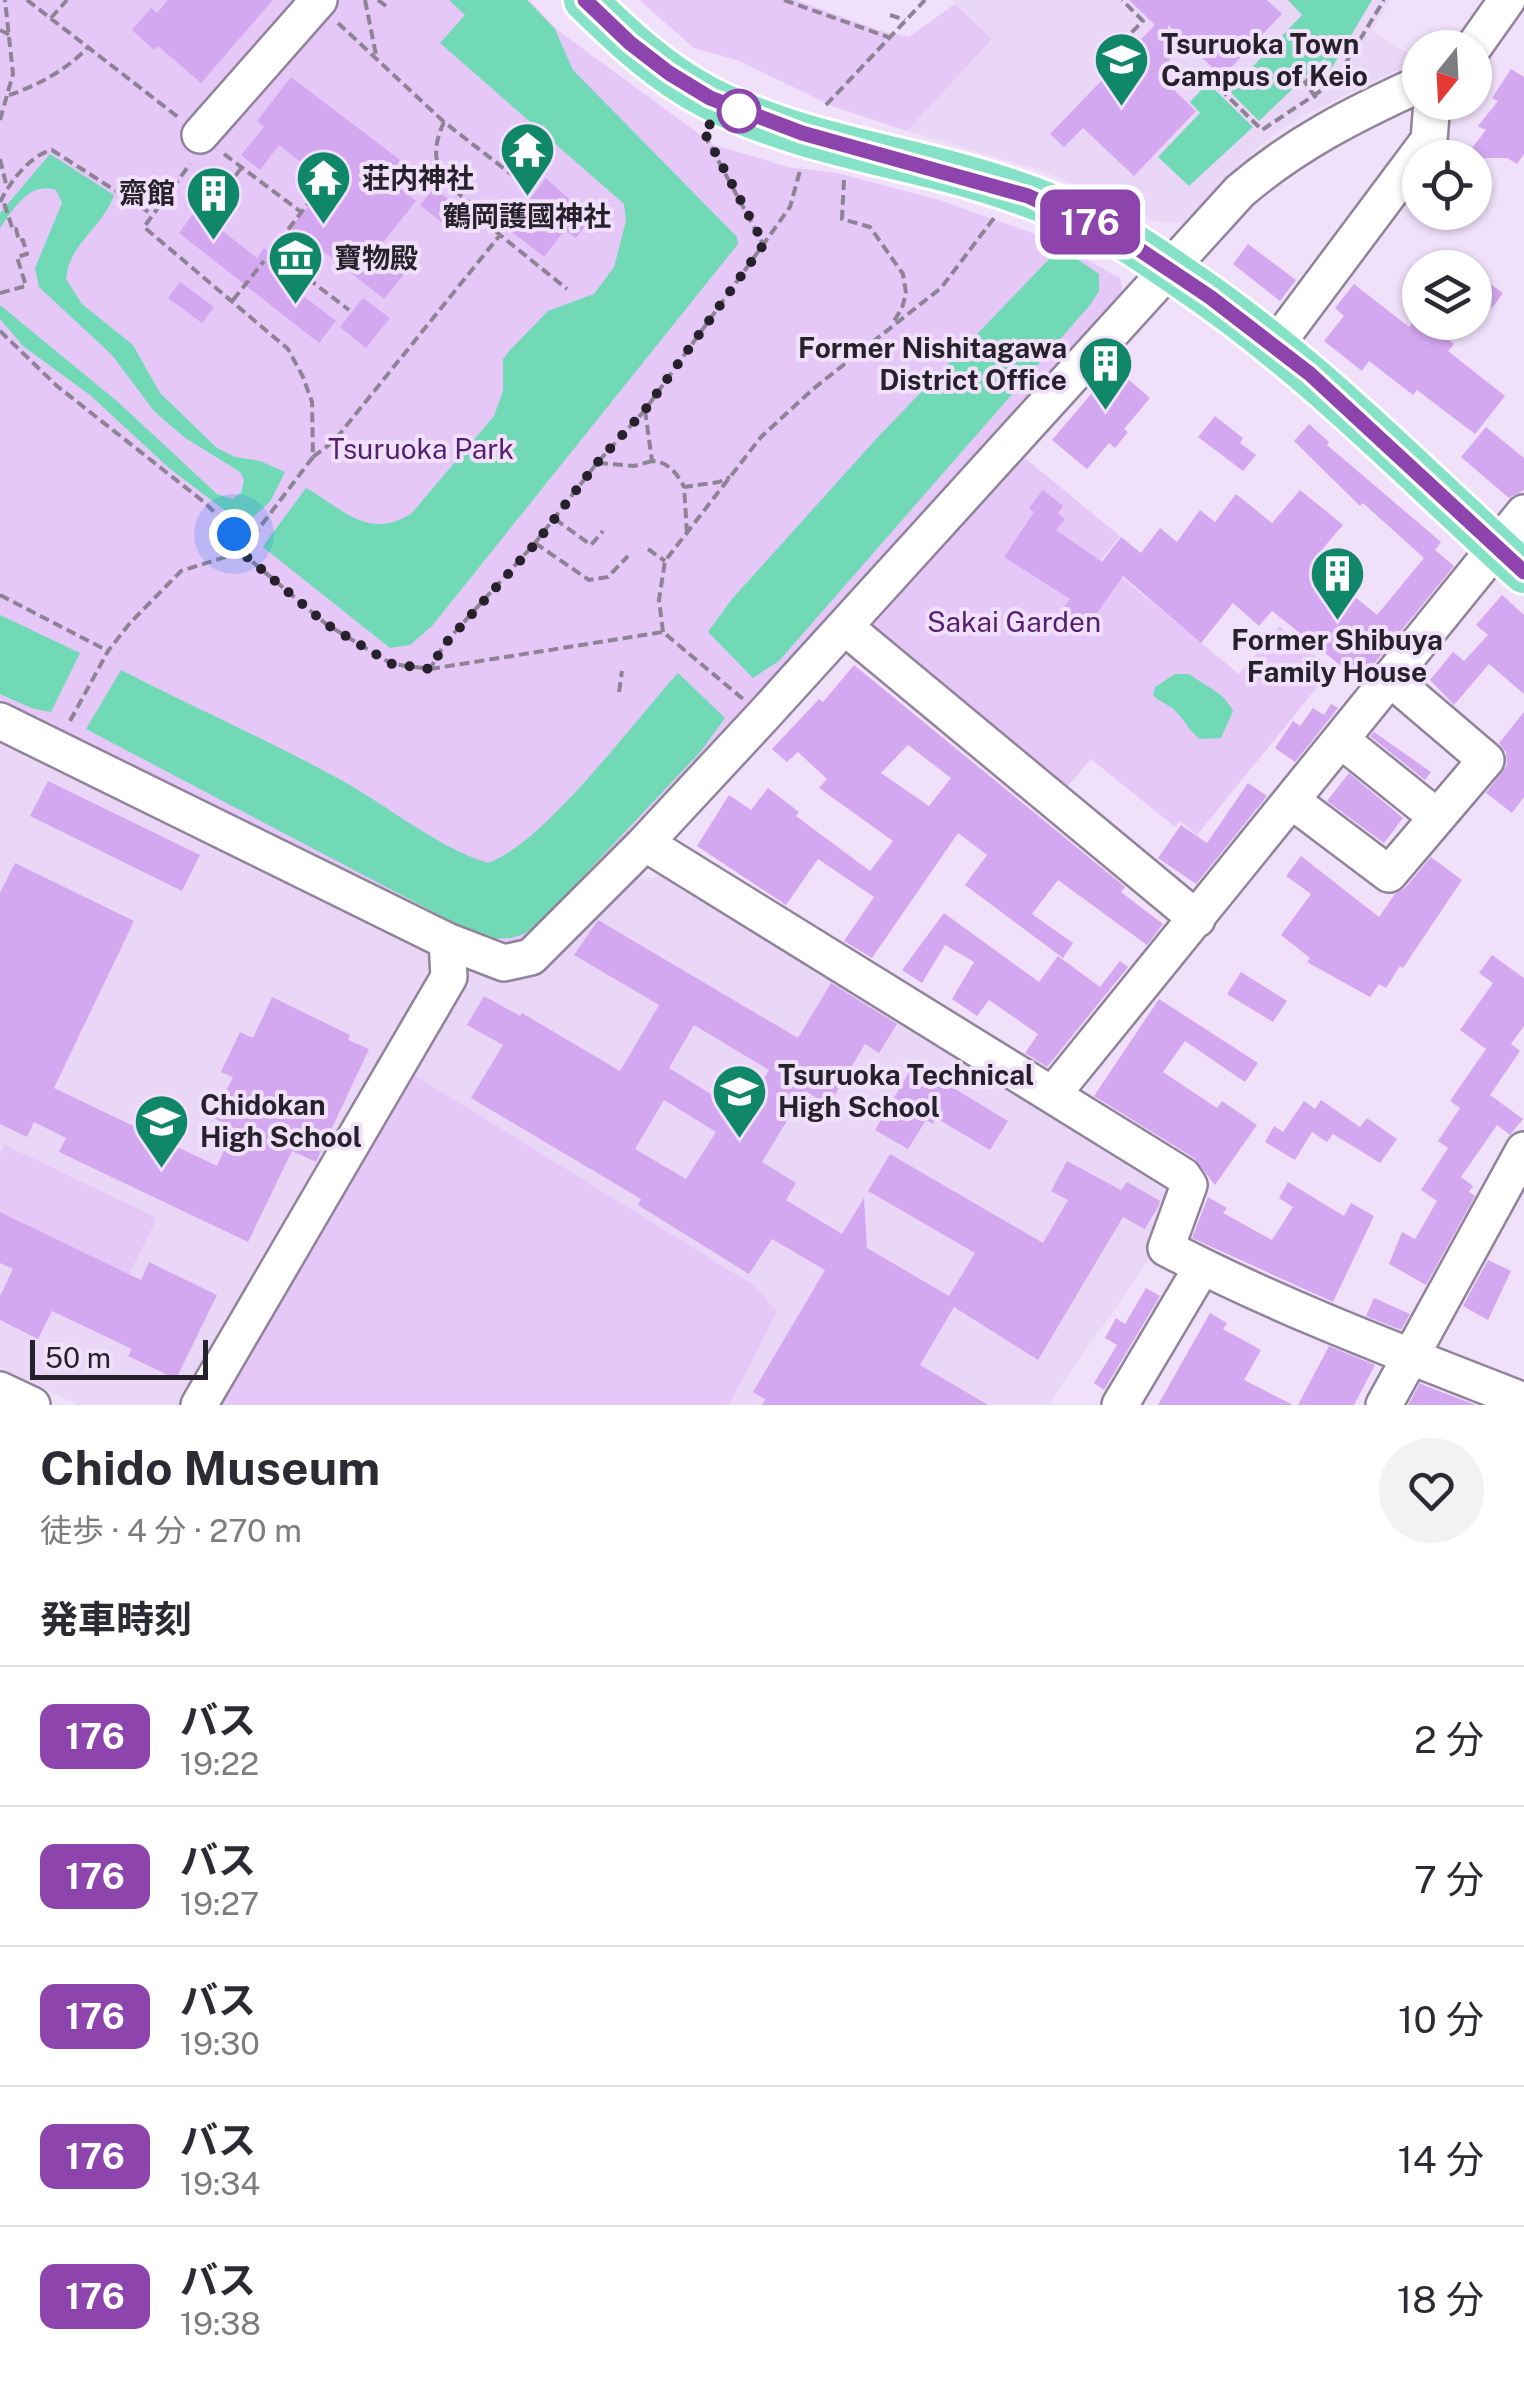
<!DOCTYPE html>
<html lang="ja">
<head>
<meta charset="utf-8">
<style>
	:root { --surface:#fff; --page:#f2f2f3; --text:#2b2b33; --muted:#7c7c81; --line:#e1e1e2 }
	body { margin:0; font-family:"Public Sans","Noto Sans JP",sans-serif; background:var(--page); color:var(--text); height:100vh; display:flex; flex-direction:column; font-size:38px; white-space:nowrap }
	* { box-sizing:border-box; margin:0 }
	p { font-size:32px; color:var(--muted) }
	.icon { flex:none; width:55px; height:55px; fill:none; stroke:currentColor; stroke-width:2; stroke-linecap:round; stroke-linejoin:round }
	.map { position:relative; height:1405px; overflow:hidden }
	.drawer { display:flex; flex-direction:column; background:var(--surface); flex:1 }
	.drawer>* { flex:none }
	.badge { padding:0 20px; border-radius:15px; font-size:35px; line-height:65px }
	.needle { width:65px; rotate:198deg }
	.tools { position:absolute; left:1402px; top:30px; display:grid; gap:20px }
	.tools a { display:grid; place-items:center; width:90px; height:90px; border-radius:50%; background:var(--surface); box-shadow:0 2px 8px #0004; font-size:50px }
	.scale { position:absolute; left:30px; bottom:25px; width:178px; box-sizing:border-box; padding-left:10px; border:5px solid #26212a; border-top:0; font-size:28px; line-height:35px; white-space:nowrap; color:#26212a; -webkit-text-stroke:8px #f0e0fa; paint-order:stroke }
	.you { position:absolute; width:50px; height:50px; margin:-25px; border:8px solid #fff; border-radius:50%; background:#1a73e8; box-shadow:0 0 0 15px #1a73e833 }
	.map>.badge { position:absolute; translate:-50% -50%; box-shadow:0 0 0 5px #fff }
	h2 { padding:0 40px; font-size:38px; line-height:90px }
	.round { display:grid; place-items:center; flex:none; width:105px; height:105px; border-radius:52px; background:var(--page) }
	.headline { display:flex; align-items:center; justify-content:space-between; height:170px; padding:0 40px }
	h1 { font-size:48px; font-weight:700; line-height:75px }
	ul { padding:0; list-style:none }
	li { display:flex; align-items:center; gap:30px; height:140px; padding:0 40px; border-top:2px solid var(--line) }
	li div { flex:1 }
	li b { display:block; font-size:38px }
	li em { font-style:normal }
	li .badge { min-width:110px; font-weight:700; text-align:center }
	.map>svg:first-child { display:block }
</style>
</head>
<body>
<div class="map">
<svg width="1524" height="1405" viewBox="0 0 1524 1405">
	<rect width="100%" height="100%" fill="#f0e0fa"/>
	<!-- built -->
	<path fill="#ead6f7" d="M952,0H1391L1372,31L1419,60L1300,117L1263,142L1183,223L1154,221L1082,187L1036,169L907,131L992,39Z
		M0,736L432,948L436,972L186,1405H78L0,1367Z
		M669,875L1175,1178L1154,1252L1048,1405H210L463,977L476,963L512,979L537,974L614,882Z"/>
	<!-- green -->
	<path fill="#e5c8f8" d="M0,0H529L556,29L714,145L788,167L837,173L939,200L1049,239L1120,278L1125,301L1106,327L535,935L518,943L485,942L0,711Z
		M639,0H796L881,31L909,37L955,4L992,39L907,131L832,106L737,60L694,48Z
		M1016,451L1120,536L1101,560L1239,674L1279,626L1332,669L1197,835L1180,821L1175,827L1091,759L1058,797L858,631Z
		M411,1073L755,1286L777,1312L729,1405H215Z
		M5,1145L157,1218L129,1274L0,1212V1155Z"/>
	<!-- water -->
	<path fill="#72d9b6" d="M449,0H527L555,29L573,70L737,237L738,244L432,626L410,645L390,648L263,547L266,542L306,488C345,510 367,540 411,514L494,416L503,391V359L510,350L548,311L594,294L614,267L626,221L624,204L440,43L465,15Z
		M1288,0H1372L1330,71L1324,65L1327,61L1324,59L1259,121L1226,88L1236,78L1239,81L1302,15Z
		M1208,83L1253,127L1189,186L1158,157L1200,113L1190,102Z
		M50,154L114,195C102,229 69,243 66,279L82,304L133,345L160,393L217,448L235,457L260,461L285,472L270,502L244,525L169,468L90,395L23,346L0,319V305L118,402L217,494L232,499L241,493L244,480L240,472L184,437L154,411L112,355L39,287L35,268L62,203L56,190C30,181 14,208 0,228V213Z
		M1056,252L1074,257L1099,274V291L1090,305L779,661L753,678L708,632L732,599L877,438Z
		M0,615L80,653L51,712L34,709L0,694Z
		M121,670C194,708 269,740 341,780C388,806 437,847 488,863C545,843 634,721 678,673L725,718L701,751L544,918L524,934L511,938L490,939L468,930L86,729Z
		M1175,674H1189C1206,687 1224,692 1233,711L1221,738L1200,739C1189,731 1185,720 1175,711C1169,704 1159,702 1153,695L1155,687Z"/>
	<!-- building -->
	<path fill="#d4a8f0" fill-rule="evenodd" d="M168,0H273L201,83L158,46L154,50L132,30L151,8L157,13Z
		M1129,0H1267L1282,14L1222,77L1168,25L1171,87L1196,111L1134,176L1083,128L1064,147L1050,134L1155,25Z
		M1511,69L1524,77V154L1517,164L1507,158H1464L1486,130L1478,126L1498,101L1492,98Z
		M291,77L404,163L390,180L416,201L381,245L410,267L384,299L318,247L288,284L336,321L319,343L179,233L196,210L257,258L264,248L270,253L327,183L279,145L260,170L241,155L264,127L257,121Z
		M546,178L591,219L576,238L565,230L544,257L507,228Z
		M434,188L459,207L445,225L420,205Z
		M1248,244L1296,280L1280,301L1233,264Z
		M1475,273L1503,293L1492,308L1475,296Z
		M180,282L214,307L202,323L168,298Z
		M1354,284L1409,327L1418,316L1420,322H1427L1454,344L1448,351L1505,396L1475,434L1417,390L1413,395L1369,361L1362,371L1324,341L1344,316L1335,308Z
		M363,298L390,318L366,348L340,327Z
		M1114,367L1150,398L1124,429L1128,432L1115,448L1109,443L1087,469L1052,440Z
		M1215,416L1243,438L1240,443L1256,455L1243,471L1198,437Z
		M1309,424L1329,442L1327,445L1441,542L1435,550L1454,566L1360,681L1272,611L1259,626L1233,603L1201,643L1123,576L1085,630L1060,613L1070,599L1004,557L1034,512L1029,508L1043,490L1063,506L1058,513L1065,519L1056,530L1102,562L1121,537L1141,553L1160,528L1177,542L1200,510L1215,522L1236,494L1272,523L1300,490L1343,525L1319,553L1322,555L1315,564L1377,615L1424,558L1363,503L1360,506L1294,441Z
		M1486,427L1524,458V490L1509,498L1461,457Z
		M1502,595L1524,615V694L1489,664L1454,705L1430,680L1453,652L1464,661L1488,635L1476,625Z
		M854,665L1125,887L1121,892L1163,924L1147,945L1058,880L1032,914L1073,943L1063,958L965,885L987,855L958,833L872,958L844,941L874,897L818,859L786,905L697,846L729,795L751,810L768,788L799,812L796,816L870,871L893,841L819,788L827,779L798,752L787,762L772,749L819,699L823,702ZM908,745L951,778L929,806L881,773Z
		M1331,704L1338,708L1295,762L1275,748L1293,721L1300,726L1313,708L1324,715Z
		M1524,712V797L1512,813L1486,793L1507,765L1506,752L1499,743Z
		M1374,732L1431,772L1425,780L1370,736Z
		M1349,773L1403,818L1384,843L1327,801Z
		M48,781L200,855L182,891L30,816Z
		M1248,783L1267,796L1196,884L1158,858L1181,825L1207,843Z
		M1301,856L1379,917L1395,894L1405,888L1431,857L1462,880L1403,968L1400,966L1386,988L1379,984L1370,997L1307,962L1310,958L1281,935L1311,894L1286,876Z
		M15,863L134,921L54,1088L217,1166L234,1128L213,1118L233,1077L221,1072L240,1032L253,1038L272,997L350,1035L348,1040L369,1049L316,1162L292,1151L248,1242L59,1152L66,1138L34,1122L27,1137L0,1124V893Z
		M944,913L1039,982L1058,956L1100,987L1120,961L1128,967L1047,1067L1025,1053L1038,1034L989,1000L977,1016L952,999L974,962L945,945L922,983L902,970Z
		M598,920L798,1038L831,983L897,1024L879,1053L865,1044L829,1105L805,1091L762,1162L796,1183L786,1200L842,1234L864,1198L867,1248L949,1296L975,1253L868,1191L890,1154L1043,1243L1068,1200L1051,1191L1067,1161L1121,1190L1127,1182L1160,1201L1159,1205L1145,1229L1123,1217L1038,1360L954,1307L920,1365L988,1405H762L765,1399L753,1392L825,1270L772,1239L749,1274L638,1205L641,1199L471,1098L503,1045L467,1025L484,996L520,1016L522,1013L620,1071L659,1005L574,955ZM694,1025L769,1070L743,1114L669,1068ZM664,1100L716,1132L686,1179L635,1149Z
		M1492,955L1524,978V1026L1511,1044L1520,1051L1490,1095L1523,1119L1510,1135L1497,1125L1461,1177L1473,1186L1469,1192L1475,1196L1426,1285L1389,1264L1402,1232L1415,1239L1437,1201L1421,1190L1448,1148L1438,1141L1460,1108L1450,1101L1486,1049L1460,1030L1493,983L1479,973Z
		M1241,972L1287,1001L1273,1022L1227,994Z
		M1159,999L1258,1063L1245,1082L1185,1041L1163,1072L1217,1108L1222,1101L1257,1125L1215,1185L1194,1158L1094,1096Z
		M914,1064L1008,1121L990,1150L936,1118L933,1124L926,1120L908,1149L875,1130Z
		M1321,1100L1360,1127L1367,1118L1397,1139L1380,1163L1333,1134L1327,1142L1312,1132L1295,1160L1265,1142L1274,1126L1283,1132L1304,1101L1315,1109Z
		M1288,1182L1344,1216L1351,1203L1374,1216L1333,1302L1192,1238L1208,1197L1227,1208L1223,1213L1272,1240L1293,1207L1279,1198Z
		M0,1212L141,1280L149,1262L217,1295L176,1379L128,1356L132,1349L52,1311L38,1339L0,1320V1296L13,1269L0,1263Z
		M1488,1260L1511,1271L1488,1320L1463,1306Z
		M1146,1288L1160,1296L1104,1390L1094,1383L1117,1345L1105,1338L1116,1318L1125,1324Z
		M1374,1298L1410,1314L1401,1330L1366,1316Z
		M1210,1313L1227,1323L1223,1329L1261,1350L1244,1380L1293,1405H1158Z
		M1329,1346L1375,1365L1354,1405H1298Z
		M1420,1383L1426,1386L1476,1405H1408Z"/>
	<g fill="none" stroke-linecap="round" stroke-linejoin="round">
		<defs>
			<path id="minor" d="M1473,48L1507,0
				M200,135L319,0
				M1275,346L1429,140L1432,102
				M845,627L1197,919
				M0,721L447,941L504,963L531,957L645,843L763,716L1240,191C1295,144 1354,114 1420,84
				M1341,740L1437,817
				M1292,801L1389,874L1486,760L1391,679
				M645,843L1183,1176L1189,1185L1166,1248C1281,1308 1404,1354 1524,1401
				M1053,1094L1524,513
				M0,1390L32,1405
				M199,1405L449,977L447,941
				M1120,1405L1202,1267
				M1384,1405L1524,1150"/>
			<path id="major" d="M585,0C623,37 661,73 709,98C783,136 868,151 947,171C1001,185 1054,204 1104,228C1133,242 1160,263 1187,281C1311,365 1413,472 1524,572"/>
		</defs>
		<!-- minor casing -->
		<use href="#minor" stroke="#91839a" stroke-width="40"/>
		<!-- major casing -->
		<use href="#major" stroke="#fff" stroke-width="48"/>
		<!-- path -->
		<path stroke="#8e8395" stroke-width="4" stroke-dasharray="10 5" stroke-linecap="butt" d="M27,0L178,117
			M365,0L377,60
			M378,0L386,6
			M784,0L888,37
			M890,15L905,20
			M51,18L67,0
			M338,23L444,122
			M0,30L12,36
			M1121,43L1143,21L1122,0
			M1209,78L1262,130L1334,82L1384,0
			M9,95C37,86 68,69 88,47
			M1316,98L1305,82L1322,69
			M826,105L925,0
			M0,120L13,74L5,0
			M704,134L763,244
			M224,154L301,212
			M0,159L7,188
			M844,180L842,219L870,227L903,274L906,293L902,308L894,321
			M220,195L236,207
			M0,202C10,182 30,155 52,150L152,214
			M208,212L242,167
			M500,235L487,224L491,219C455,191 420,173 444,122L524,184
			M272,251L349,310
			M270,253L323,184
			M0,293L26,286L17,257L27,254L23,240L19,241L16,229L13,230L3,200
			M233,300L264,261
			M0,331L57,386L204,502L248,545
			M645,410L652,461C667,461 678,474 684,487
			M313,457L334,441L500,235L567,289
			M598,463L634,466L652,461
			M555,519L591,545L603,531
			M687,533L684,487L719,482L730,477
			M535,543L589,580L608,577L628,556
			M648,549L665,561
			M241,552L326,624L392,664L430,669L445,643L535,543L597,463L645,410L790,207L801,167
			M0,595L108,651
			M663,632L659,600L665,561L761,437L813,389L941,288L994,218
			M430,669L663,632L743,699
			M619,692L622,671
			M70,721L108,651L130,623L181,571L241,552L313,457L312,402L303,377L288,349L144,227L190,164"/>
		<!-- minor -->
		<use href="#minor" stroke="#fff" stroke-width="35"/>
		<!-- major -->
		<use href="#major" stroke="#86e2c7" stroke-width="42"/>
	</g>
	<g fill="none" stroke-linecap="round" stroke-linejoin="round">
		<defs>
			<path id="line" d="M585,0L630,43L669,73L710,98L802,133L1028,196L1131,244L1210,297L1310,374L1524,572"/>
		</defs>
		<!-- line casing -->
		<use href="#line" stroke="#fff" stroke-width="22"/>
		<!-- line -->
		<use href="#line" stroke="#8e44ad" stroke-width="15"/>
		<!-- walk -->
		<path stroke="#26212a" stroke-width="10" stroke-dasharray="0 18" d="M234,534L248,545L241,552L326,624L392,664L430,669L445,644L536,543L597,463L645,410L764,244L702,128L739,111"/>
	</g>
	<!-- icons -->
	<defs>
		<symbol id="university-pin" viewBox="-11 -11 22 30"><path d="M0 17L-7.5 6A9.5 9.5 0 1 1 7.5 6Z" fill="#108769" stroke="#f0e0fa"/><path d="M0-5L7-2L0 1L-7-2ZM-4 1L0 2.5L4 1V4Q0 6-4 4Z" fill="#fff"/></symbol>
		<symbol id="temple-pin" viewBox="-11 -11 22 30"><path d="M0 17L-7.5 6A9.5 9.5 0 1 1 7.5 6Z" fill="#108769" stroke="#f0e0fa"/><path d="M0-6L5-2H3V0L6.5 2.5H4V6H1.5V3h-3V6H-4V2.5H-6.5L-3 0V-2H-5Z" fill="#fff"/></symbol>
		<symbol id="building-pin" viewBox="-11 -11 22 30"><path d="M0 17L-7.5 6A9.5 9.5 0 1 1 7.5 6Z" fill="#108769" stroke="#f0e0fa"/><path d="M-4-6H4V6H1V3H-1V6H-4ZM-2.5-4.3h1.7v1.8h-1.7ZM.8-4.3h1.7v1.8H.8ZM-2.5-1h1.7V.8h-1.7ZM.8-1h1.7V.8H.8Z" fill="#fff"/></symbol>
		<symbol id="museum-pin" viewBox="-11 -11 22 30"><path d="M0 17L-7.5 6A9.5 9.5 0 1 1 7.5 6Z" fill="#108769" stroke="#f0e0fa"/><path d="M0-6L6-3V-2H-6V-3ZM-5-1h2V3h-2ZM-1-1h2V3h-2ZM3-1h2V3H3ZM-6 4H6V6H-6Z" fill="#fff"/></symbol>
		<symbol id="school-pin" viewBox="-11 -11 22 30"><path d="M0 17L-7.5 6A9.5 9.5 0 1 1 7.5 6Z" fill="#108769" stroke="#f0e0fa"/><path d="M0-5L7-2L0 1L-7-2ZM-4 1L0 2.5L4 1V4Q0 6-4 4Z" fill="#fff"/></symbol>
	</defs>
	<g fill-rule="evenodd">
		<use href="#university-pin" x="1090" y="28" width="63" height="86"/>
		<use href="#temple-pin" x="496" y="118" width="63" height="86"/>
		<use href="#temple-pin" x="292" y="146" width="63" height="86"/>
		<use href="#building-pin" x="182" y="162" width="63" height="86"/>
		<use href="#museum-pin" x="264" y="226" width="63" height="86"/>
		<use href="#building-pin" x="1074" y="332" width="63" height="86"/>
		<use href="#building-pin" x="1306" y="542" width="63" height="86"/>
		<use href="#school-pin" x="708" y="1060" width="63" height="86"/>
		<use href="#school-pin" x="130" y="1090" width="63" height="86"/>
	</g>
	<!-- markers -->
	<circle fill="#fff" stroke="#8e44ad" stroke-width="5" cx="739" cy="111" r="20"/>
	<g text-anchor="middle" stroke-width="8" stroke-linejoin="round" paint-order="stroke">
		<!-- poi labels -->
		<g font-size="28" font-weight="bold" fill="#26212a" stroke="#f0e0fa" text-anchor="start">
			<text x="1161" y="54">Tsuruoka Town<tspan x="1161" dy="32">Campus of Keio</tspan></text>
			<text x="362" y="188">荘内神社</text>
			<text x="175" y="203" text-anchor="end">齋館</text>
			<text x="527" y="226" text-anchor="middle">鶴岡護國神社</text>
			<text x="334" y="268">寶物殿</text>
			<text x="1067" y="358" text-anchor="end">Former Nishitagawa<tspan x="1067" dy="32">District Office</tspan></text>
			<text x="1337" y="650" text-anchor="middle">Former Shibuya<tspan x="1337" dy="32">Family House</tspan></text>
			<text x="778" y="1085">Tsuruoka Technical<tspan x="778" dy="32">High School</tspan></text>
			<text x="200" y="1115">Chidokan<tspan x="200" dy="32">High School</tspan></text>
		</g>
		<!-- park labels -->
		<g font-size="28" fill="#551f71" stroke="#f0e0fa">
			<text x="421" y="459">Tsuruoka Park</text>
			<text x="1014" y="632">Sakai Garden</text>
		</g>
	</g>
</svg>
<div class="tools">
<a><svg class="needle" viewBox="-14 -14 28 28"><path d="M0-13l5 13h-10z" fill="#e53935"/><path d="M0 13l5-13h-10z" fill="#7c7c81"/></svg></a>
<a><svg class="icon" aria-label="locate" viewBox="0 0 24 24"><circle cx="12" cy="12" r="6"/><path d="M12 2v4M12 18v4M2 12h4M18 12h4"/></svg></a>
<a><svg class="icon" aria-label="layers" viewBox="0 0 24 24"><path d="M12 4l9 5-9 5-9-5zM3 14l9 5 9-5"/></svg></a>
</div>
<div class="scale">50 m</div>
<div class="you" style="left:234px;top:534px"></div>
<b class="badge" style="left:1090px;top:222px;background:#8e44ad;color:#fff">176</b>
</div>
<section class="drawer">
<div class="headline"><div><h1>Chido Museum</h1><p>徒歩 · 4 分 · 270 m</p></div><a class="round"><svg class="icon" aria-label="heart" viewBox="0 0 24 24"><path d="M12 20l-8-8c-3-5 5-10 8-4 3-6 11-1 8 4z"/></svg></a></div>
<h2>発車時刻</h2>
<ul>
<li><span class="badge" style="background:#8e44ad;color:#fff">176</span><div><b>バス</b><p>19:22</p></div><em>2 分</em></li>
<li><span class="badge" style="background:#8e44ad;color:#fff">176</span><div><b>バス</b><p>19:27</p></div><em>7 分</em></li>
<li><span class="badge" style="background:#8e44ad;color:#fff">176</span><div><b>バス</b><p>19:30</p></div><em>10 分</em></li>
<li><span class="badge" style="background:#8e44ad;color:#fff">176</span><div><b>バス</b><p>19:34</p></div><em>14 分</em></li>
<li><span class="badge" style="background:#8e44ad;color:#fff">176</span><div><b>バス</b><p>19:38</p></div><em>18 分</em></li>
</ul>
</section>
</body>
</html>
